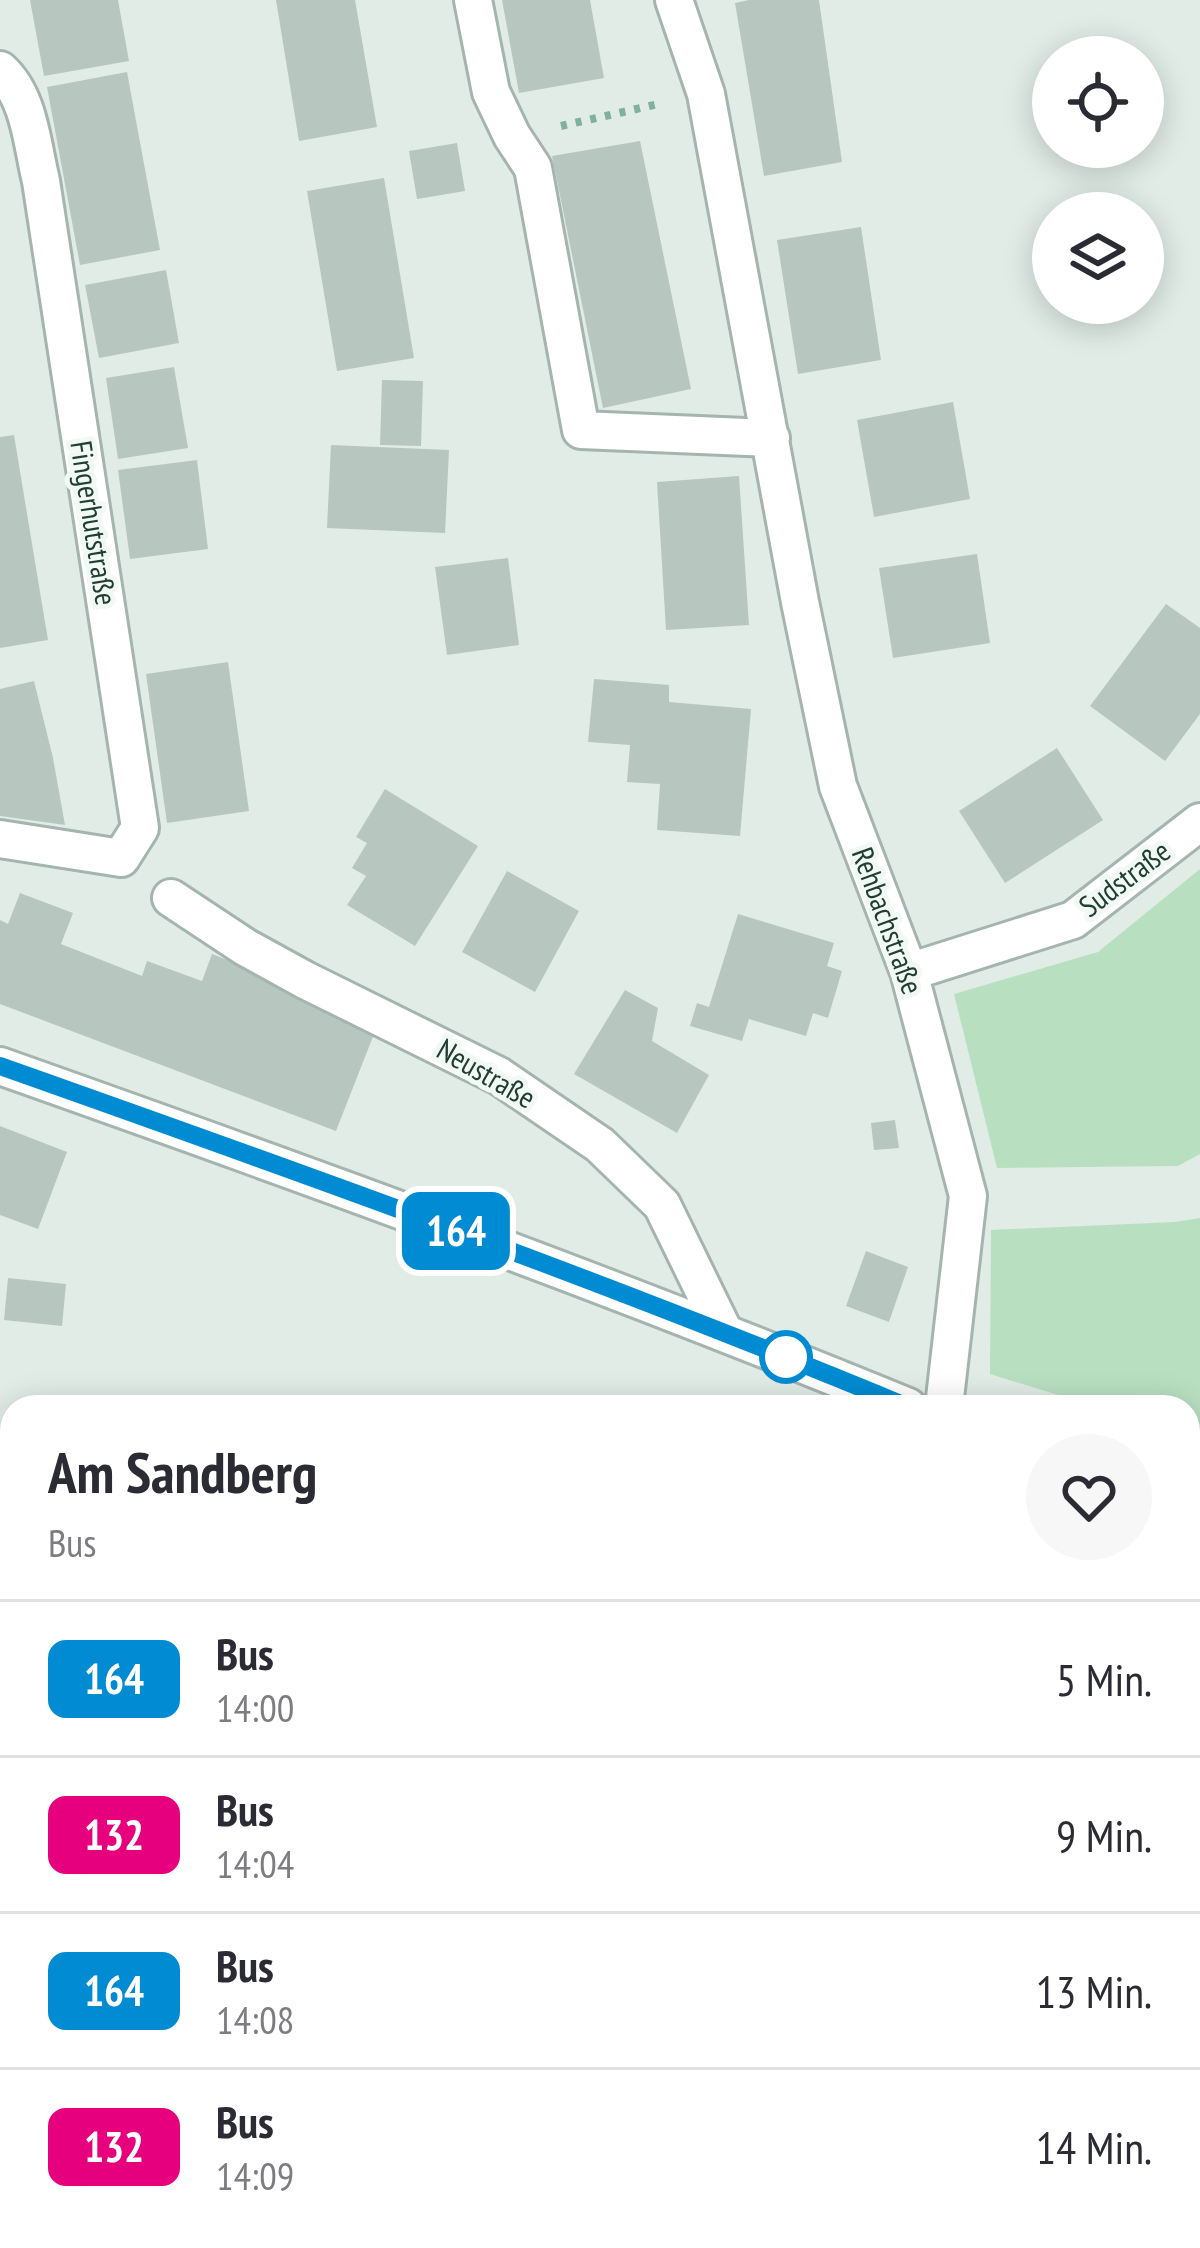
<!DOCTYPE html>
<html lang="de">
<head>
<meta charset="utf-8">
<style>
	:root { --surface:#fff; --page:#f7f7f7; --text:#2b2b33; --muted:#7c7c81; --line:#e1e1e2 }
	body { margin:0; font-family:"PT Sans Narrow",sans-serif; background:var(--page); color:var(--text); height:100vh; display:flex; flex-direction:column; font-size:45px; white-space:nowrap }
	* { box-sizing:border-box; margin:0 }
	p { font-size:39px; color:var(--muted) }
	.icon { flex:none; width:66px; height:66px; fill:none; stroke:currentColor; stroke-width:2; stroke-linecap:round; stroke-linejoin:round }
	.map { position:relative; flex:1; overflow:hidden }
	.panel { position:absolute; left:0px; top:1395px; width:1200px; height:855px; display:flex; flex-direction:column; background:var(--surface); border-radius:36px 36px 0 0; box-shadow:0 6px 30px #0003 }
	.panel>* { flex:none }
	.badge { padding:0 24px; border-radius:18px; font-size:42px; line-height:78px }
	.buttons { position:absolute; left:1032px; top:36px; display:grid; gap:24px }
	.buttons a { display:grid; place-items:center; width:132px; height:132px; border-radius:50%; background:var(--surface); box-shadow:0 6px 30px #0003; font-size:60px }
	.map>.badge { position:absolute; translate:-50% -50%; box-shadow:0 0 0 6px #fff }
	.round { display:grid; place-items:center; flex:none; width:126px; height:126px; border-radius:63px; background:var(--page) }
	.summary { display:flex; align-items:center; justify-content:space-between; height:204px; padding:0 48px }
	h1 { font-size:57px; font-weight:700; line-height:90px }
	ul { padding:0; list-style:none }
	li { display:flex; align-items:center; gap:36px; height:156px; padding:0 48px; border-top:3px solid var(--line) }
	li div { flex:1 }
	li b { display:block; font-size:45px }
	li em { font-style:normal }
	li .badge { min-width:132px; font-weight:700; text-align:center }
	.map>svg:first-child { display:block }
</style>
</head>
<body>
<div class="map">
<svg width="1200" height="2248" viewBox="0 0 1200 2248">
	<rect width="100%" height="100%" fill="#e1ece7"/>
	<!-- built -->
	<path fill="#cfdcd6" d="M0,1946L12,1973V2238H131L136,2248H0Z"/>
	<!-- green -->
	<path fill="#b9dfc1" d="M1200,869V1154L1178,1166L997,1168L954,994L1098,952Z
		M1200,1218V1428H1188V1407H1097L990,1374L991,1230L1175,1222Z
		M1188,1782L1200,1794V2195L1198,2198L1188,2189Z"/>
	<!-- building -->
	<path fill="#b7c7c0" d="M30,0H118L129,61L44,76Z
		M276,0H355L377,127L299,141Z
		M502,0H590L604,78L519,93Z
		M749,0H819L842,162L764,176L735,3Z
		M127,72L160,250L80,265L47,87Z
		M640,141L691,389L603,408L552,156Z
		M457,143L465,191L417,199L409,151Z
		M384,178L414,358L337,371L307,191Z
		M861,227L881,360L798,374L777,240Z
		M166,270L179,343L99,358L85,285Z
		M174,367L188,448L118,459L106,378Z
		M382,380L423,381L421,446L380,445Z
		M953,402L970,499L874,517L857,420Z
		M14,435L48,640L0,648V437Z
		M331,445L449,450L445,533L327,528Z
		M197,460L208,549L130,559L118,470Z
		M739,476L749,625L666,630L657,482Z
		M977,554L990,643L893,658L879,568Z
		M508,558L519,645L447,655L435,567Z
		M1166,604L1200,628V714L1165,761L1090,706Z
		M228,662L249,811L167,823L146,674Z
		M594,679L669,685V702L751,709L740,836L657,830L660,784L627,782L630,745L588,742Z
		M34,681L53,758L65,825L0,816V689Z
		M1057,748L1103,820L1005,883L959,811Z
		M385,789L478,846L415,946L347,905L366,876L352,868L367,843L356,837Z
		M507,871L579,911L535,992L462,952Z
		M20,893L73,913L61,944L142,976L147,961L202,981L212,954L263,974L374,1034L336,1131L0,1004V920L8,924Z
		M738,914L834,943L827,966L842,971L828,1018L813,1013L806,1036L749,1019L742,1041L690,1026L697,1003L709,1007Z
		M625,990L658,1008L652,1041L709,1075L677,1133L574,1074Z
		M895,1120L899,1148L874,1150L871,1123Z
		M0,1126L67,1152L38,1229L0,1215Z
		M866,1251L908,1267L889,1322L846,1306Z
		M8,1278L66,1284L62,1326L4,1320Z
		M441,2238H541L550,2248H431Z
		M949,2238H1057L1047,2248H959Z"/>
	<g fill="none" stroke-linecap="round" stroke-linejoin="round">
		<defs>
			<path id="minor" d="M473,0L491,92L512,136L533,168L581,430L771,438
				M674,0L706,94L800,602L838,786L909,972L968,1196L944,1407
				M0,70C30,97 32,145 41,181L140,828L121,858L0,839
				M171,898L245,947L305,980L499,1076L600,1145L662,1205L724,1332
				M909,972L1073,920L1200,822
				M0,1066C305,1174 609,1284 908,1407
				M1188,1480L1200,1481
				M365,2248L375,2238"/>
		</defs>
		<!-- minor casing -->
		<use href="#minor" stroke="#a4b4ae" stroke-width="42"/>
		<!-- path -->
		<path stroke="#80b19f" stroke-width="8" stroke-dasharray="6 9" stroke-linecap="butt" d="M561,126L663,103
			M1188,1817L1200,1828"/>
		<!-- minor -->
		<use href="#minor" stroke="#fff" stroke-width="36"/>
		<!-- rail -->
		<path stroke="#5b7a70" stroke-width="9" stroke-dasharray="24 12" stroke-linecap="butt" d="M0,2052L12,2080
			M0,2136L12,2165
			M43,2238L47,2248
			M80,2238L85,2248"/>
	</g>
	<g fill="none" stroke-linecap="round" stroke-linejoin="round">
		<defs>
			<path id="line" d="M0,1066C305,1174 609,1283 908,1407"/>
		</defs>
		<!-- line casing -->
		<use href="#line" stroke="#fff" stroke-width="27"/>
		<!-- line -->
		<use href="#line" stroke="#008bd2" stroke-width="18"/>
	</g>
	<!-- markers -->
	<circle fill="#fff" stroke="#008bd2" stroke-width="6" cx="786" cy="1357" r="24"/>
	<g text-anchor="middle" stroke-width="10" stroke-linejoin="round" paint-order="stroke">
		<!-- street labels -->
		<g font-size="30" fill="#213e34" stroke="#f2f9f5">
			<text transform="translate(93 523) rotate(81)" y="10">Fingerhutstraße</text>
			<text transform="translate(1125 879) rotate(-37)" y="10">Sudstraße</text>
			<text transform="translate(887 921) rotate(70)" y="10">Rehbachstraße</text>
			<text transform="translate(486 1074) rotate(30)" y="10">Neustraße</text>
		</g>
	</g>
</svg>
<div class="buttons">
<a><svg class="icon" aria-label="locate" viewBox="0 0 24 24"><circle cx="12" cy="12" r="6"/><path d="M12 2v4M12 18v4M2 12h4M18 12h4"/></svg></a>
<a><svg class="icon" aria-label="layers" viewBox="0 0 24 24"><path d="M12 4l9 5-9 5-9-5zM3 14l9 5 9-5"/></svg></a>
</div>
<b class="badge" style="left:456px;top:1231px;background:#008bd2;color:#fff">164</b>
<section class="panel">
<div class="summary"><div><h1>Am Sandberg</h1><p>Bus</p></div><a class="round"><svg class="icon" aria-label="heart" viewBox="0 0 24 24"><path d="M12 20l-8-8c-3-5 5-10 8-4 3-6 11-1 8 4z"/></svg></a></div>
<ul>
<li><span class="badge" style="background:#008bd2;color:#fff">164</span><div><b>Bus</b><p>14:00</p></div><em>5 Min.</em></li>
<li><span class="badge" style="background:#e6007e;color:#fff">132</span><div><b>Bus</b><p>14:04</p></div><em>9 Min.</em></li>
<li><span class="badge" style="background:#008bd2;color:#fff">164</span><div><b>Bus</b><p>14:08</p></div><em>13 Min.</em></li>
<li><span class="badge" style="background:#e6007e;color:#fff">132</span><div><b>Bus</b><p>14:09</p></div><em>14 Min.</em></li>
</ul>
</section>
</div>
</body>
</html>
